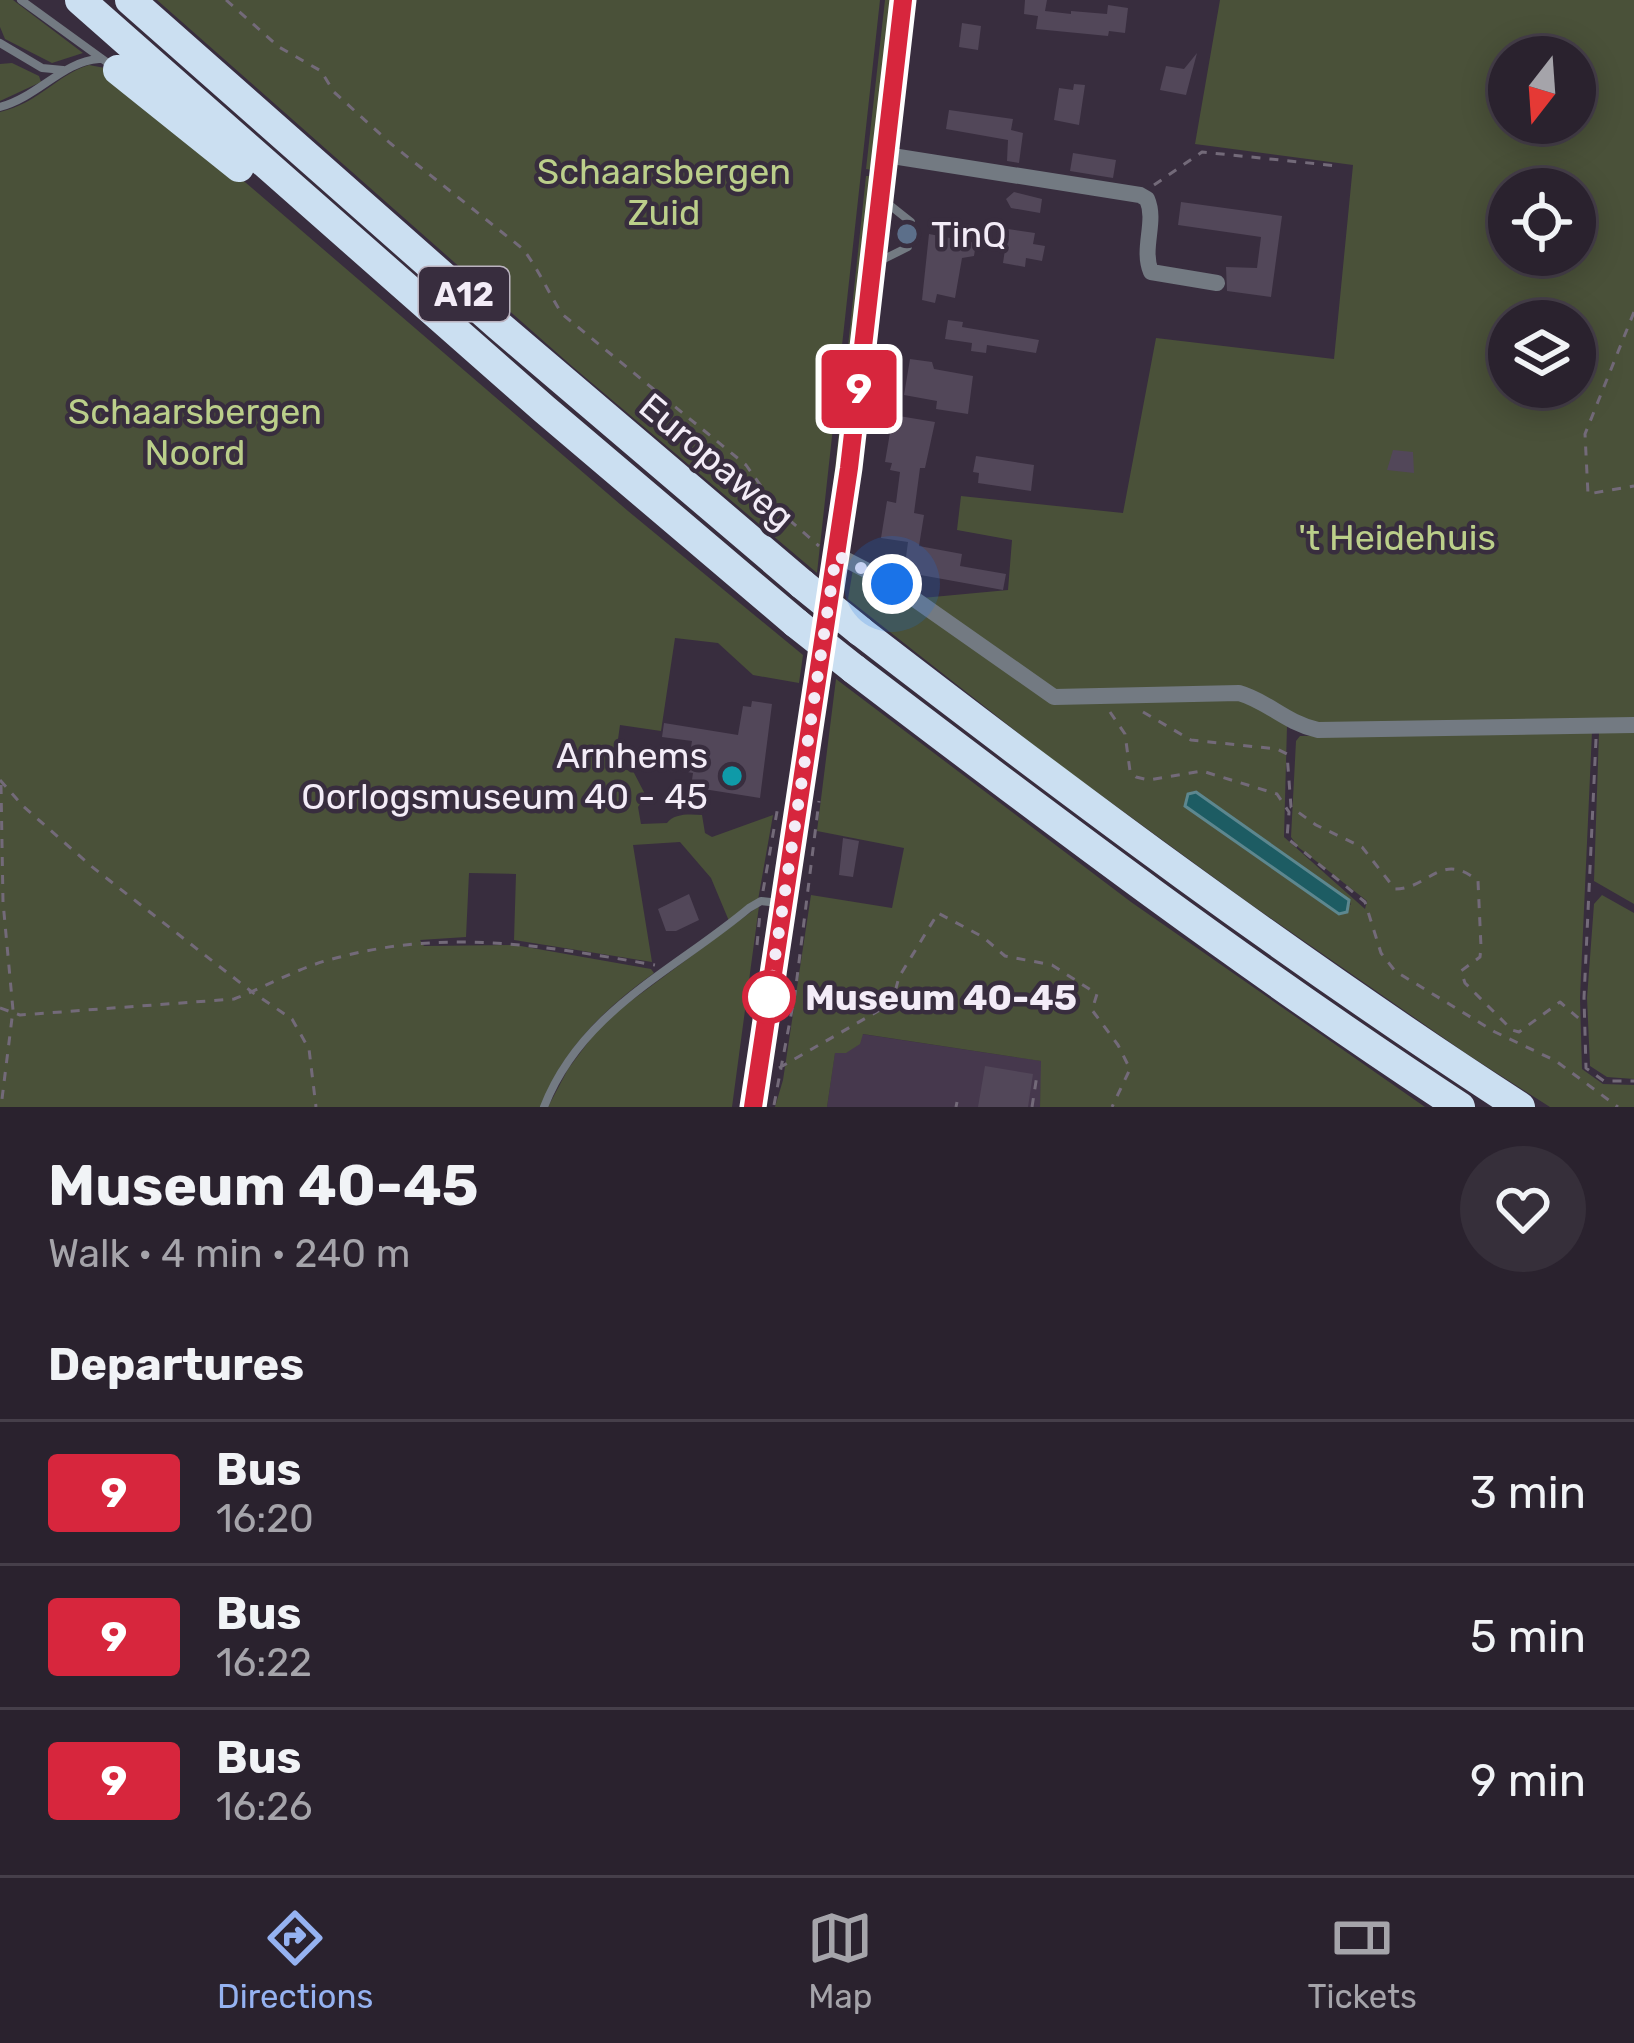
<!DOCTYPE html>
<html lang="en">
<head>
<meta charset="utf-8">
<style>
	:root { --surface:#2a222e; --page:#362f3a; --text:#f1f3f6; --muted:#a5a4aa; --line:#463f4a; --accent:#95b2f1 }
	body { margin:0; font-family:Rubik,sans-serif; background:var(--page); color:var(--text); height:100vh; display:flex; flex-direction:column; font-size:45px; white-space:nowrap }
	* { box-sizing:border-box; margin:0 }
	p { font-size:39px; color:var(--muted) }
	.icon { flex:none; width:66px; height:66px; fill:none; stroke:currentColor; stroke-width:2; stroke-linecap:round; stroke-linejoin:round }
	.map { position:relative; height:1107px; overflow:hidden }
	.side { display:flex; flex-direction:column; background:var(--surface); flex:1 }
	.side>* { flex:none }
	.badge { padding:0 24px; border-radius:9px; font-size:42px; line-height:78px }
	.needle { width:78px; rotate:197deg }
	.buttons { position:absolute; left:1488px; top:36px; display:grid; gap:24px }
	.buttons a { display:grid; place-items:center; width:108px; height:108px; border-radius:50%; background:var(--surface); box-shadow:0 6px 30px #0003,0 0 0 3px var(--line); font-size:60px }
	.you { position:absolute; width:60px; height:60px; margin:-30px; border:9px solid #fff; border-radius:50%; background:#1a73e8; box-shadow:0 0 0 18px #1a73e833 }
	.map>.badge { position:absolute; translate:-50% -50%; box-shadow:0 0 0 6px #fff }
	h2 { padding:0 48px; font-size:45px; line-height:108px }
	.round { display:grid; place-items:center; flex:none; width:126px; height:126px; border-radius:63px; background:var(--page) }
	.headline { display:flex; align-items:center; justify-content:space-between; height:204px; padding:0 48px }
	h1 { font-size:57px; font-weight:700; line-height:90px }
	ul { padding:0; list-style:none }
	li { display:flex; align-items:center; gap:36px; height:144px; padding:0 48px; border-top:3px solid var(--line) }
	li div { flex:1 }
	li b { display:block; font-size:45px }
	li em { font-style:normal }
	li .badge { min-width:132px; font-weight:700; text-align:center }
	.tab-bar { display:flex; justify-content:space-around; align-items:center; height:168px; border-top:3px solid var(--line); background:var(--surface); font-size:33px; color:var(--muted) }
	.tab-bar a { display:grid; justify-items:center; gap:6px }
	.tab-bar .active { color:var(--accent) }
	.map>svg:first-child { display:block }
</style>
</head>
<body>
<div class="map">
<svg width="1634" height="1107" viewBox="0 0 1634 1107">
	<rect width="100%" height="100%" fill="#382d3e"/>
	<!-- built -->
	<path fill="#46384d" d="M862,1034L1042,1061L1040,1107H827L835,1052L849,1049Z"/>
	<!-- green -->
	<path fill="#4a5139" fill-rule="evenodd" d="M0,0H13L83,53L52,63L5,39L0,27Z
		M157,0H880L817,573L573,367Z
		M885,0H897L878,171L866,169Z
		M1220,0H1634V722L1317,727L1251,692L1054,694L922,598L1008,590L1012,540L957,530L961,496L1123,513L1156,338L1334,359L1353,165L1195,144ZM1509,57H1575V123H1509ZM1509,189H1575V255H1509ZM1509,321H1575V387H1509Z
		M12,63L39,76L41,82L0,101V64Z
		M89,65L105,68L160,109L628,511L803,655L799,683L753,675L718,643L675,638L661,731L620,725L614,768L633,771L646,796L638,807L641,824L667,823C674,813 690,814 702,815L705,833L712,837L773,815L758,900L729,921L711,878L680,842L633,845L652,962L514,940L516,874L469,873L466,937L420,940L424,946L515,945L651,969L654,973C605,1008 562,1049 541,1107H0V112C39,103 58,74 89,65Z
		M866,176H876L852,394L830,516Z
		M853,569L871,577L1042,695L1238,696L1287,726L1284,837L1365,909L1367,901L1298,847L1291,837L1296,741L1300,736L1592,732L1580,998L1582,1069L1603,1084L1634,1085V1107H1550L1467,1054L1249,903L1050,758L848,599ZM1193,791L1349,900L1351,905L1243,845L1185,806Z
		M836,679L1131,902L1425,1107H1040L1041,1061L863,1034L860,1044L846,1053H835L827,1107H775L783,1080L811,895L892,908L904,848L817,831Z
		M1634,728V904L1594,881L1599,732Z
		M1602,895L1634,913V1079L1607,1077L1590,1066L1587,998L1594,904Z
		M759,906L732,1107H548L568,1069L604,1021Z"/>
	<!-- water -->
	<path fill="#1d5c63" stroke="#5d878f" stroke-width="3" d="M1196,792L1349,900L1347,912L1339,914L1185,806L1188,794Z"/>
	<!-- building -->
	<path fill="#524759" d="M1025,0H1047L1045,11L1071,14V11L1107,14L1108,5L1128,8L1125,33L1109,31L1108,36L1036,29L1038,16L1024,14Z
		M962,23L981,26L978,50L959,47Z
		M1197,53L1186,95L1160,90L1166,66L1184,69Z
		M1074,84L1085,85L1079,125L1054,120L1059,88L1073,90Z
		M949,110L1013,119L1011,130L1023,133L1019,163L1007,161L1008,140L946,129Z
		M1073,153L1116,160L1113,178L1070,171Z
		M1014,192L1042,199L1040,213L1011,208L1006,199Z
		M1181,202L1282,216L1271,297L1227,291L1226,267L1257,268L1261,237L1178,225Z
		M1008,229L1035,233L1033,244L1045,246L1042,261L1026,258L1025,267L1003,263Z
		M929,234L976,243L974,256L962,258L955,298L937,294L935,303L922,300Z
		M948,320L963,322L962,327L1039,340L1036,353L987,345L986,353L971,351L972,343L945,339Z
		M910,359L932,362L934,369L973,376L968,414L936,409L937,401L904,395Z
		M893,415L935,422L925,468H920L914,513L924,515L919,546L962,554L960,566L1006,574L1003,590L904,572L908,542L881,538L887,501L896,503L900,472L890,470L892,463L885,462Z
		M1393,450L1413,452L1414,473L1387,470Z
		M976,456L1034,465L1031,491L978,483L979,473L973,472Z
		M752,701L772,704L760,798L691,787L693,773L687,772L692,741L662,737L664,723L738,735L743,706L751,707Z
		M843,838L859,841L853,877L839,875Z
		M689,894L699,920L676,931H666L658,909Z
		M985,1066L1033,1074L1028,1107H978Z"/>
	<g fill="none" stroke-linecap="round" stroke-linejoin="round">
		<!-- path -->
		<path stroke="#736a79" stroke-width="3" stroke-dasharray="9 9" stroke-linecap="butt" d="M226,0L279,47L321,71L334,92L390,143L523,249C539,270 548,292 562,314L746,465L778,510L819,546
			M1154,185L1202,152L1338,166
			M1634,312L1585,434L1588,494L1634,486
			M1110,712L1125,734L1130,771L1136,777L1149,780L1202,771L1277,794L1289,812L1287,838L1365,902L1381,953L1395,971L1495,1032L1556,1061L1618,1107
			M1143,712L1191,740L1277,749L1287,754L1291,807L1316,825L1362,847L1395,889C1429,889 1441,850 1478,881L1481,947L1480,957L1461,971L1465,983L1512,1030L1519,1032L1560,1002L1584,1023
			M1596,739L1584,998L1586,1068L1604,1081H1634
			M0,780L23,806L91,866L252,992L292,1019L309,1049L316,1107
			M1,785L3,902L13,1010L1,1107
			M763,891L778,806
			M757,945L760,913
			M0,1008L20,1015L234,999C268,986 299,967 336,958C448,928 544,946 655,965
			M779,1068L892,1003L899,977L938,913L983,937L1005,956L1052,965L1097,994L1092,1010L1118,1045L1130,1069L1112,1107
			M774,1105L795,994L819,801
			M956,1107L957,1102
			M1032,1107L1037,1075"/>
		<!-- service -->
		<path stroke="#737a82" stroke-width="8" d="M21,0L112,66
			M0,43L42,68L63,70
			M0,107C38,97 63,61 99,59
			M880,261L908,247L911,222L887,203
			M544,1107C582,1010 674,971 749,908L761,901L779,903"/>
		<!-- minor -->
		<path stroke="#737a82" stroke-width="16" d="M886,155L1140,195L1147,199C1157,222 1141,248 1151,272L1217,283
			M837,555L893,584L1054,697L1239,693C1268,701 1284,722 1318,730L1634,725"/>
		<!-- secondary -->
		<path stroke="#96a3af" stroke-width="24" d="M753,1107L849,468L903,0"/>
		<!-- motorway -->
		<path stroke="#cbdff1" stroke-width="30" d="M80,0L544,409L796,623
			M130,0L498,325L802,584
			M118,70L239,167
			M860,631C1075,797 1292,959 1520,1107
			M854,669C1053,821 1252,971 1460,1107"/>
		<!-- motorway-bridge -->
		<path stroke="#cbdff1" stroke-width="30" d="M802,584L860,631
			M796,623L854,669"/>
	</g>
	<g fill="none" stroke-linecap="round" stroke-linejoin="round">
		<defs>
			<path id="line" d="M753,1107L849,468L903,0"/>
		</defs>
		<!-- line casing -->
		<use href="#line" stroke="#fff" stroke-width="27"/>
		<!-- line -->
		<use href="#line" stroke="#d7263d" stroke-width="18"/>
		<!-- walk -->
		<path stroke="#f3ecf7" stroke-width="12" stroke-dasharray="0 21.6" d="M769,997L836,555L892,584"/>
	</g>
	<!-- markers -->
	<circle fill="#5c6f8a" stroke="#382d3e" stroke-width="4.5" cx="907" cy="234" r="12"/>
	<circle fill="#0f9aa8" stroke="#382d3e" stroke-width="4.5" cx="732" cy="776" r="12"/>
	<circle fill="#fff" stroke="#d7263d" stroke-width="6" cx="769" cy="997" r="24"/>
	<g text-anchor="middle" stroke-width="9" stroke-linejoin="round" paint-order="stroke">
		<!-- shield labels -->
		<rect fill="#382d3e" stroke="#bbb3c0" stroke-width="3" x="419" y="267" width="90" height="54" rx="9"/>
		<g font-size="33" font-weight="bold" fill="#f3ecf7">
			<text x="464" y="306">A12</text>
		</g>
		<!-- park labels -->
		<g font-size="36" fill="#bbcf8a" stroke="#382d3e">
			<text x="664" y="184">Schaarsbergen<tspan x="664" dy="41">Zuid</tspan></text>
			<text x="195" y="424">Schaarsbergen<tspan x="195" dy="41">Noord</tspan></text>
			<text x="1397" y="550">'t Heidehuis</text>
		</g>
		<!-- poi labels -->
		<g font-size="36" fill="#f3ecf7" stroke="#382d3e" text-anchor="start">
			<text x="931" y="247">TinQ</text>
			<text x="708" y="768" text-anchor="end">Arnhems<tspan x="708" dy="41">Oorlogsmuseum 40 - 45</tspan></text>
		</g>
		<!-- street labels -->
		<g font-size="36" fill="#f3ecf7" stroke="#382d3e">
			<text transform="translate(717 461) rotate(40)" y="13">Europaweg</text>
		</g>
		<!-- stop labels -->
		<g font-size="36" font-weight="bold" fill="#f3ecf7" stroke="#382d3e" text-anchor="start">
			<text x="805" y="1010">Museum 40-45</text>
		</g>
	</g>
</svg>
<div class="buttons">
<a><svg class="needle" viewBox="-14 -14 28 28"><path d="M0-13l5 13h-10z" fill="#e53935"/><path d="M0 13l5-13h-10z" fill="#a5a4aa"/></svg></a>
<a><svg class="icon" aria-label="locate" viewBox="0 0 24 24"><circle cx="12" cy="12" r="6"/><path d="M12 2v4M12 18v4M2 12h4M18 12h4"/></svg></a>
<a><svg class="icon" aria-label="layers" viewBox="0 0 24 24"><path d="M12 4l9 5-9 5-9-5zM3 14l9 5 9-5"/></svg></a>
</div>
<div class="you" style="left:892px;top:584px"></div>
<b class="badge" style="left:859px;top:389px;background:#d7263d;color:#fff">9</b>
</div>
<section class="side">
<div class="headline"><div><h1>Museum 40-45</h1><p>Walk · 4 min · 240 m</p></div><a class="round"><svg class="icon" aria-label="heart" viewBox="0 0 24 24"><path d="M12 20l-8-8c-3-5 5-10 8-4 3-6 11-1 8 4z"/></svg></a></div>
<h2>Departures</h2>
<ul>
<li><span class="badge" style="background:#d7263d;color:#fff">9</span><div><b>Bus</b><p>16:20</p></div><em>3 min</em></li>
<li><span class="badge" style="background:#d7263d;color:#fff">9</span><div><b>Bus</b><p>16:22</p></div><em>5 min</em></li>
<li><span class="badge" style="background:#d7263d;color:#fff">9</span><div><b>Bus</b><p>16:26</p></div><em>9 min</em></li>
</ul>
</section>
<nav class="tab-bar">
<a class="active"><svg class="icon" aria-label="directions" viewBox="0 0 24 24"><path d="M12 3l9 9-9 9-9-9zM9 14v-3h6M13 9l2 2-2 2"/></svg>Directions</a>
<a><svg class="icon" aria-label="map" viewBox="0 0 24 24"><path d="M3 6l6-2 6 2 6-2v14l-6 2-6-2-6 2zM9 4v14M15 6v14"/></svg>Map</a>
<a><svg class="icon" aria-label="tickets" viewBox="0 0 24 24"><path d="M3 7h18v10H3zM15 7v10"/></svg>Tickets</a>
</nav>
</body>
</html>
